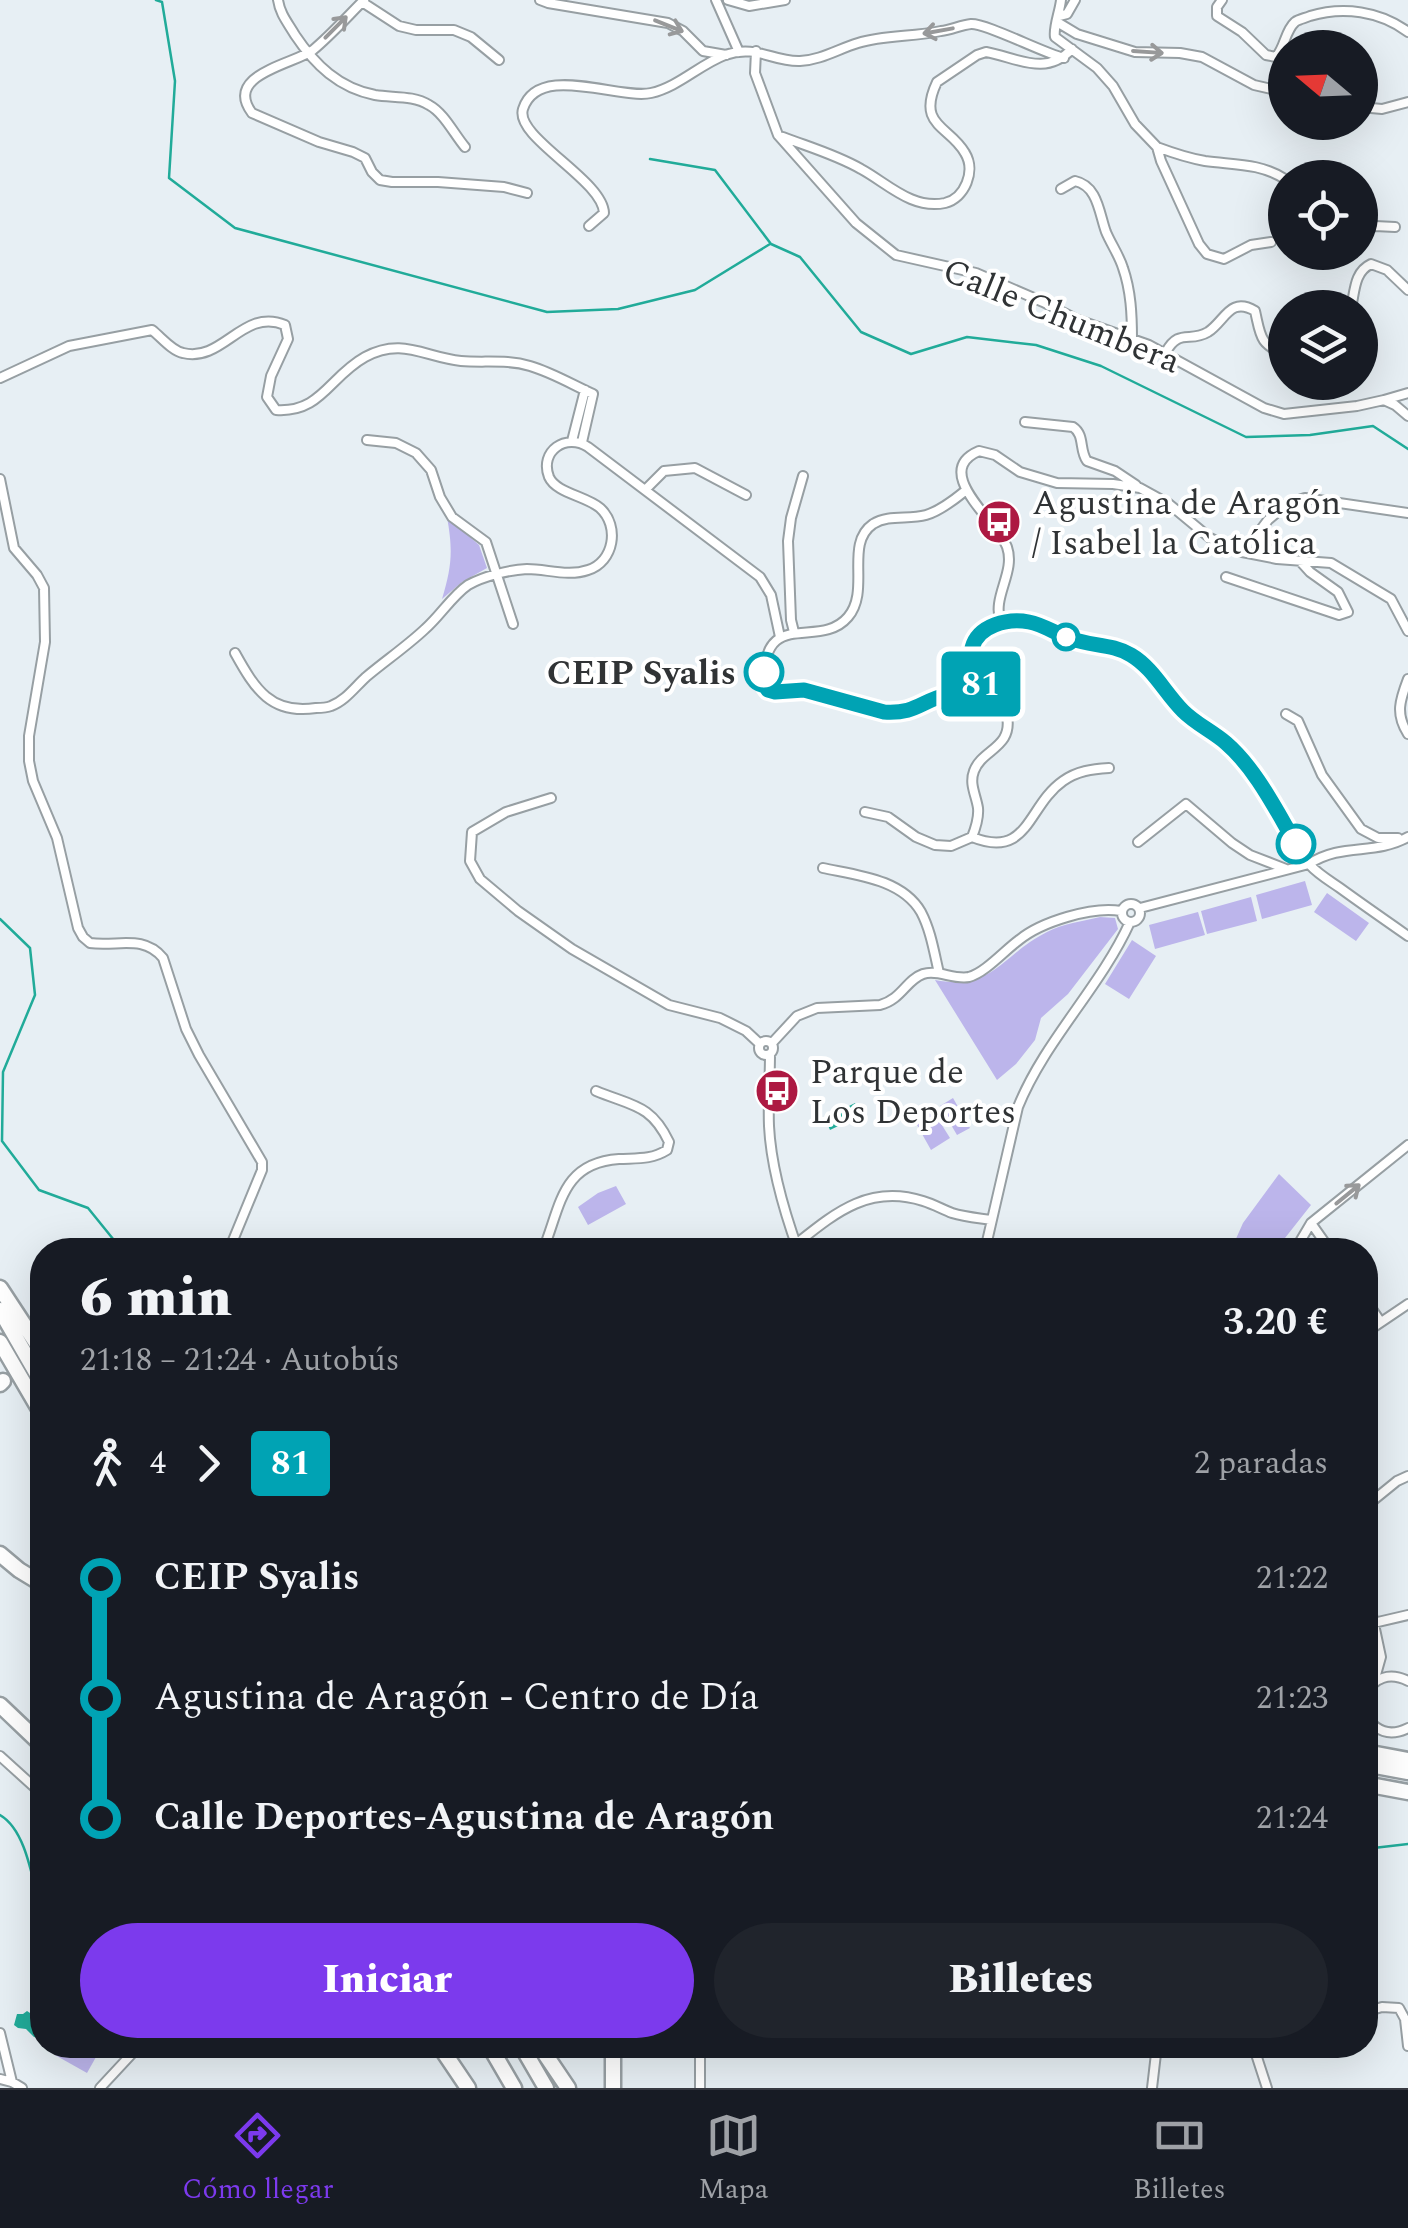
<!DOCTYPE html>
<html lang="es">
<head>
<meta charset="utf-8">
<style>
	:root { --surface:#171b24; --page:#20242c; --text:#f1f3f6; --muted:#9ea1a6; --line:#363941; --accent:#7c3aed }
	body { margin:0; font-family:Spectral,serif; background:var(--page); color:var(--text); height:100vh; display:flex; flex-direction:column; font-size:38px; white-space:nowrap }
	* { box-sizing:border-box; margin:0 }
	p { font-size:32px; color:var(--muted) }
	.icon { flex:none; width:55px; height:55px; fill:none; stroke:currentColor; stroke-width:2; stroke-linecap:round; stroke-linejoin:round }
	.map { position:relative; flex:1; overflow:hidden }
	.panel { position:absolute; left:30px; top:1238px; width:1348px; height:820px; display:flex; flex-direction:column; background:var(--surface); border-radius:40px; box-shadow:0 10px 40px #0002 }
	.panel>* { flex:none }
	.badge { padding:0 20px; border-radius:8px; font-size:35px; line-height:65px }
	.needle { width:65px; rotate:289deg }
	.fabs { position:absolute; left:1268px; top:30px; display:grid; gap:20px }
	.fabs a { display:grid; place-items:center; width:110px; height:110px; border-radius:50%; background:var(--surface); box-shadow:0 10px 40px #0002; font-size:50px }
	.map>.badge { position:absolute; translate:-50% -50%; box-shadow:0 0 0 5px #fff }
	.legs { display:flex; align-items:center; gap:15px; height:110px; padding:0 50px; font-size:32px }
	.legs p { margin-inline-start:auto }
	.summary { display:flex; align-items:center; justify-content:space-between; height:170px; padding:0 50px }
	h1 { font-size:55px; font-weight:800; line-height:75px }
	.button { display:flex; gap:20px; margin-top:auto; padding:20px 50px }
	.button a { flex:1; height:115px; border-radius:60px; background:var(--accent); color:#fff; font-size:40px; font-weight:800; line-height:115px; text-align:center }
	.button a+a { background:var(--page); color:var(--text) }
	ul { padding:0 50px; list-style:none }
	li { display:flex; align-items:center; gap:35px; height:120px; font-size:38px }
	li i { display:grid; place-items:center; width:15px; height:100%; margin:0 12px; background:currentColor }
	li i::after { content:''; width:25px; height:25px; margin:-12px; border:8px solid; border-radius:50%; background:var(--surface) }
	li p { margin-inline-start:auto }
	li:first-child i { background:linear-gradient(#0000 50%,currentColor 0) }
	li:last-child i { background:linear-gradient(currentColor 50%,#0000 0) }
	.tab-bar { display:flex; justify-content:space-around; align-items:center; height:140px; border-top:2px solid var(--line); background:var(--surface); font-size:28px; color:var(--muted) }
	.tab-bar a { display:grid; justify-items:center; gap:5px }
	.tab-bar .selected { color:var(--accent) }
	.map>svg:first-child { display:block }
</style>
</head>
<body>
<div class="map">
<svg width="1408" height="2088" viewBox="0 0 1408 2088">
	<rect width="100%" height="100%" fill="#e7eff4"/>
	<!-- green -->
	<path fill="#bcb5eb" d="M447,517L479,545L487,568L462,582L442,599C452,566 453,550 447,517Z
		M1305,881L1312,905L1262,919L1256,895Z
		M1327,893L1369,923L1356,941L1314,912Z
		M1251,897L1257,921L1207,934L1201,911Z
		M1198,912L1205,935L1155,949L1149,925Z
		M1100,917L1115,918L1118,929L1068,994L1041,1018L1035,1040L1016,1064L997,1080L935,980C994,991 1001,955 1047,932C1062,924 1083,921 1100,917Z
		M1132,940L1156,956L1129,999L1105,984Z
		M953,1098L970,1128L957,1135L940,1106Z
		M930,1106L950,1138L931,1150L912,1116Z
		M1279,1174L1311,1205L1285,1238L1280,1250H1231L1243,1223Z
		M616,1186L626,1204L588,1225L578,1207L598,1193Z
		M61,2045H75L96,2057L87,2073L55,2055Z"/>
	<!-- water -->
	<path fill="#21ab99" d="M855,1103L861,1115L830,1130L827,1123L833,1120L831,1115Z
		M27,2011L30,2013L36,2023L42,2022V2039L34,2037L26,2029L18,2028L14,2025L17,2014H23Z"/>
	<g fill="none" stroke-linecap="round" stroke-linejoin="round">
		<!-- stream -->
		<path stroke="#21ab99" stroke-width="2.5" d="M156,0L162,2L175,81L169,178L235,228L547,312L618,309L695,290L770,244
			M650,159L715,170L771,244L800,257L861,332L911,354L967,337L1036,345L1101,366L1246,437L1310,435L1373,426L1408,449
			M0,919L30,948L35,995L3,1072L2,1141L39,1190L88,1208L122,1250
			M0,1815C28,1831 33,1886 42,1915
			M1365,1849L1408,1844"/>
		<defs>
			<path id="minor" d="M278,0C280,14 288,23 295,35C315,65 339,88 375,95C393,98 413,95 429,105C444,113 454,134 465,147
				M364,0C347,17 331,35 313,50C295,64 223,74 252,113L319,142L353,152L365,158L372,172L380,180L392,182H438L504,187L527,193
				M540,0L548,3L668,23L683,31L703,51L726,55
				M716,0L739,52
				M728,0L749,6L785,0
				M1061,0C1060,11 1053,28 1055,37L1097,68L1113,86L1135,124L1157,147L1161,161L1199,244L1207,254L1224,259L1251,245L1271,242
				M1222,0L1217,7V16L1242,32L1266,55L1276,57C1285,47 1285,31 1295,22C1299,19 1306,18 1310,16C1343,6 1380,11 1408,32
				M362,2L399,26L416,30H454L471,37L499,60
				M1059,16L1067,14L1075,0
				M1057,22L1077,34L1135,52L1180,53L1202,57L1254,85L1285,92
				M756,51L755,73L778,135L856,223L896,255L976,273L1043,302L1078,320L1149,345L1264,408L1284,414L1357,406L1384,400L1395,405L1408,416
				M1360,107L1382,109L1408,102
				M783,137C809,147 837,155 861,169C887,183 912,210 945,203C965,198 976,171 965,153C950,126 916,126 937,82L977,55L986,52C1018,58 1045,77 1072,49
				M1157,147C1173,153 1188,158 1205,161C1234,165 1260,163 1285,179
				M1061,189L1075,181C1098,186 1099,213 1106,232C1111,244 1119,255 1123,268C1131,291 1132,315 1132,339
				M589,226L604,213C603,180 514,137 523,109C538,62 619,100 651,93C678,87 699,65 725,55C757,44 772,62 800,61C821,60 838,49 858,43C884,35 914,37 941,31C951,30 961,25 971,24C986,23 1043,53 1064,58
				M1360,229L1375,226L1395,227
				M1351,308C1355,291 1354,272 1371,264L1387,270L1408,290
				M1166,352C1179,328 1190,343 1208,332C1225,321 1230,296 1255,311C1261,337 1259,343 1285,355
				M0,378L69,346L152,330C161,337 172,351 183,353C223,363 243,307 285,325L288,339L271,376L267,397L276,410C321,413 329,377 365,357C402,337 424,357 461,361C484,363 507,359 530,366C551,372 573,385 593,394L582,442
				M1384,400L1408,393
				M1025,422L1073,427C1085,435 1079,450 1087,461L1115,471L1136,485
				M367,440L396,443L416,453L431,470L440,497L452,517L486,542L513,624
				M572,441L585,390
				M0,479L14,548L37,575L44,588L45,642L29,736V761L33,781L57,838L78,928L83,937L90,943C117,947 143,934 163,958L186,1029L199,1055L262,1162V1170L229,1250
				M646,489L664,471L695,468L746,495
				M965,491C954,500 940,511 926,515C908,520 889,514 873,524C844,544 871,590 848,617C819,651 762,605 764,684L775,692L804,690L884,712L911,710L948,694L968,693L987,689
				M1276,557L1260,539L1259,532L1268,520L1287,504L1305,498L1408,513
				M1226,577L1339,615L1348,612L1338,592L1310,572L1300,561
				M1001,623C991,597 1016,573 1007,547C998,522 930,472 979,451L995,455L1020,472L1057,483L1113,484L1140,488L1169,504L1210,538L1237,551L1277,559L1331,563L1391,599L1408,631
				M794,632L791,620L788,541L791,518L803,476
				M235,653C255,689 271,715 316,708C321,708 326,708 331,706C345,701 355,687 366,677C385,661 407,646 425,629C440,616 452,596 468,585C484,576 509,570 527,569C547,569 568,577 588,570C614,562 620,526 600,508C586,496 556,493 549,477C539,451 566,433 588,447L760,577L771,595L780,637
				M1408,679C1400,700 1395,714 1408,734
				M1286,714L1298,721L1322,775L1361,829L1378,838H1398
				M551,798L506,812L472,832L470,861L480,879L518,911L572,949L669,1005L720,1018L746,1031L760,1044
				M865,812L888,817L916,837L935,845L951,846L972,837C1029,860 1027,806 1063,781C1077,771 1092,769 1109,768
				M972,837C976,827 979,818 978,808C976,795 969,784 974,771C982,749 1013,748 1007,716C1002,688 952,676 975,640C994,611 1033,622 1058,634C1081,644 1108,641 1130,654C1152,667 1164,691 1181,709C1200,730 1226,741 1244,763C1263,786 1278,814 1294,839C1299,848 1303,857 1310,865C1318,874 1330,881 1340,888C1362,904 1385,920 1408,936
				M1138,842L1186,804L1232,843L1250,855L1286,869
				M823,868C856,875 902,879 921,912C931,931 934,952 939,973
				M1122 913a9 9 0 1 1 18 0a9 9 0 1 1-18 0Z
				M1140,908L1309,864C1343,842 1374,856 1408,837
				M759 1048a7 7 0 1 1 14 0a7 7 0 1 1-14 0Z
				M772,1043L797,1016L817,1008L880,1005C902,999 906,980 923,974C938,969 953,980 969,977C985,973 1005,950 1019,940C1041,922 1092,906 1121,911
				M770,1054C770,1078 768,1102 769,1126C771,1167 784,1211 798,1250
				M1311,1223L1330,1250
				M796,1244C835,1213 869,1184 923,1201C933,1204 942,1209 952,1213C965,1217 978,1218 991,1220
				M543,1250C561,1206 561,1163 619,1159C637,1158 651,1160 667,1150L669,1142C651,1104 632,1106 596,1091
				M985,1250L1018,1107C1045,1040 1100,988 1130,922
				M1295,1250L1311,1223L1408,1145
				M1365,1299L1380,1321
				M1365,1333L1408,1304
				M1365,1507L1397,1481L1408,1476
				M1365,1582L1381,1657L1374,1682
				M1365,1625L1408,1615
				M1365,1695C1374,1677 1390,1672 1408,1681
				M1365,1714C1375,1732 1390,1737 1408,1728
				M0,1756L42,1794
				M1365,2012L1382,2007L1399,2008L1405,2019L1408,2046
				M0,2033L12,2082
				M700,2045V2088
				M1253,2045L1267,2088
				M0,2079L12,2082L22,2088
				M100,2088L140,2045
				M1152,2088L1157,2045"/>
			<path id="motorway" d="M0,1288L42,1352
				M0,1310L42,1383
				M0,1342L42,1414
				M0,1384L3,1381
				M0,1554L19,1570L42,1584
				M0,1705L42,1745
				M1365,1752L1408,1760
				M1365,1764L1408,1772
				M1365,1784L1408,1792
				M439,2045L468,2088
				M489,2045L514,2088
				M521,2045L546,2088
				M539,2045L568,2088
				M613,2088V2045"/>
		</defs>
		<!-- minor casing -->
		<use href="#minor" stroke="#979fa3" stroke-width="12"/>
		<!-- motorway casing -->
		<use href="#motorway" stroke="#979fa3" stroke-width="19"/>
		<!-- minor -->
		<use href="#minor" stroke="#fff" stroke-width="8"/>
		<!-- motorway -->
		<use href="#motorway" stroke="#fff" stroke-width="14"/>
	</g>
	<!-- one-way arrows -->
	<defs><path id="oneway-shaft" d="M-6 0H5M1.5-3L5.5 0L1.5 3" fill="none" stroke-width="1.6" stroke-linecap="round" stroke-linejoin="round" transform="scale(2.5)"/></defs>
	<g stroke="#98999a">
		<use href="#oneway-shaft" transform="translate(669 26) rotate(22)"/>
		<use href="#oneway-shaft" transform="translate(336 27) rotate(-45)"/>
		<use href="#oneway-shaft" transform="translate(938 31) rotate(170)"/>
		<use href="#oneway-shaft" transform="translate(1148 52) rotate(4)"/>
		<use href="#oneway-shaft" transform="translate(1348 1194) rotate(-39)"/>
	</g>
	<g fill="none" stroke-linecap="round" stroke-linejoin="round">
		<defs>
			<path id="line-1" d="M764,672V684L768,690L775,692L804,690L884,712C916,714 921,701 946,695C959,692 973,692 987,689C975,677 967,665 972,648C978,625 1008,618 1029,622C1045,625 1057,635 1072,639C1092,646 1113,644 1131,655C1153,668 1165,693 1183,711C1196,724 1212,731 1226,743C1256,769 1276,810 1296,844"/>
		</defs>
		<!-- line-1 casing -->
		<use href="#line-1" stroke="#fff" stroke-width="22"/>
		<!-- line-1 -->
		<use href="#line-1" stroke="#00a3b4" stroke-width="15"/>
	</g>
	<!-- icons -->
	<defs>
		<symbol id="bus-disc" viewBox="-11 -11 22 22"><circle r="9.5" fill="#ad1942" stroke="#fff"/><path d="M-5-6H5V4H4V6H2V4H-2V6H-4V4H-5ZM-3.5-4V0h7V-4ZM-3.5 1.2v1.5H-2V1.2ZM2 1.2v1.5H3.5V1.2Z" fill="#fff"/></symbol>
	</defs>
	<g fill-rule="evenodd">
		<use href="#bus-disc" x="974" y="497" width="50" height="50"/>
		<use href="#bus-disc" x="752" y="1066" width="50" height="50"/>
	</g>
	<!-- markers -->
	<g fill="#fff" stroke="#00a3b4" stroke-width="5">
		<circle cx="1066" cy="637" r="12"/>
		<circle cx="764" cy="672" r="18"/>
		<circle cx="1296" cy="844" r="18"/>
	</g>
	<g text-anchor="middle" stroke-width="8" stroke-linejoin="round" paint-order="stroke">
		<!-- street labels -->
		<g font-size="35" fill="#303335" stroke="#fff">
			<text transform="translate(1062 315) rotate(22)" y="12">Calle Chumbera</text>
		</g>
		<!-- poi labels -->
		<g font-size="35" fill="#303335" stroke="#fff" text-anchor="start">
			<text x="1032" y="514">Agustina de Aragón<tspan x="1032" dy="40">/ Isabel la Católica</tspan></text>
			<text x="810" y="1083">Parque de<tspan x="810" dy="40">Los Deportes</tspan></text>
		</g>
		<!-- stop labels -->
		<g font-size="35" font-weight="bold" fill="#303335" stroke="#fff" text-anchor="end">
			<text x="736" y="684">CEIP Syalis</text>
		</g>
	</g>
</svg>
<div class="fabs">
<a><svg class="needle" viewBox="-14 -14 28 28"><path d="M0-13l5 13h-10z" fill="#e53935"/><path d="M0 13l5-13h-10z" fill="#9ea1a6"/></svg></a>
<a><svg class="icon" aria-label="locate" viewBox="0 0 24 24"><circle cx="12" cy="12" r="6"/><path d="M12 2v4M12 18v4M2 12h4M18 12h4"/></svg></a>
<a><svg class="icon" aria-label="layers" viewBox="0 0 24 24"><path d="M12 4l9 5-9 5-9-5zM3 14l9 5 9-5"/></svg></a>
</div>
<b class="badge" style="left:981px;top:684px;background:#00a3b4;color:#fff">81</b>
<section class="panel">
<div class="summary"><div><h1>6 min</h1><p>21:18 – 21:24 · Autobús</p></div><b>3.20 €</b></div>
<div class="legs"><svg class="icon" aria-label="walk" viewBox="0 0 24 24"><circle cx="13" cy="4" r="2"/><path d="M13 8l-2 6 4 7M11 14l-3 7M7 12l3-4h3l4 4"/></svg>4<svg class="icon" aria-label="forward" viewBox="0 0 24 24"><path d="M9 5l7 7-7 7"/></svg><b class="badge" style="background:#00a3b4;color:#fff">81</b><p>2 paradas</p></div>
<ul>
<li><i style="color:#00a3b4"></i><b>CEIP Syalis</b><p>21:22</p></li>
<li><i style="color:#00a3b4"></i><span>Agustina de Aragón - Centro de Día</span><p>21:23</p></li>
<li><i style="color:#00a3b4"></i><b>Calle Deportes-Agustina de Aragón</b><p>21:24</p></li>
</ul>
<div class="button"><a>Iniciar</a><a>Billetes</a></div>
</section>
</div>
<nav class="tab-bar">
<a class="selected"><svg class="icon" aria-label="directions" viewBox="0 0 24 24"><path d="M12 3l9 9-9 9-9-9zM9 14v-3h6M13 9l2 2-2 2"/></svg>Cómo llegar</a>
<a><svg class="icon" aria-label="map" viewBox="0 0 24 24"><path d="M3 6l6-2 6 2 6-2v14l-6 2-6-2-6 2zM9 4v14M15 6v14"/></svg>Mapa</a>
<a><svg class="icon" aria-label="tickets" viewBox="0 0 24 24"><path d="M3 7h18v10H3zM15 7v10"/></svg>Billetes</a>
</nav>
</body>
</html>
